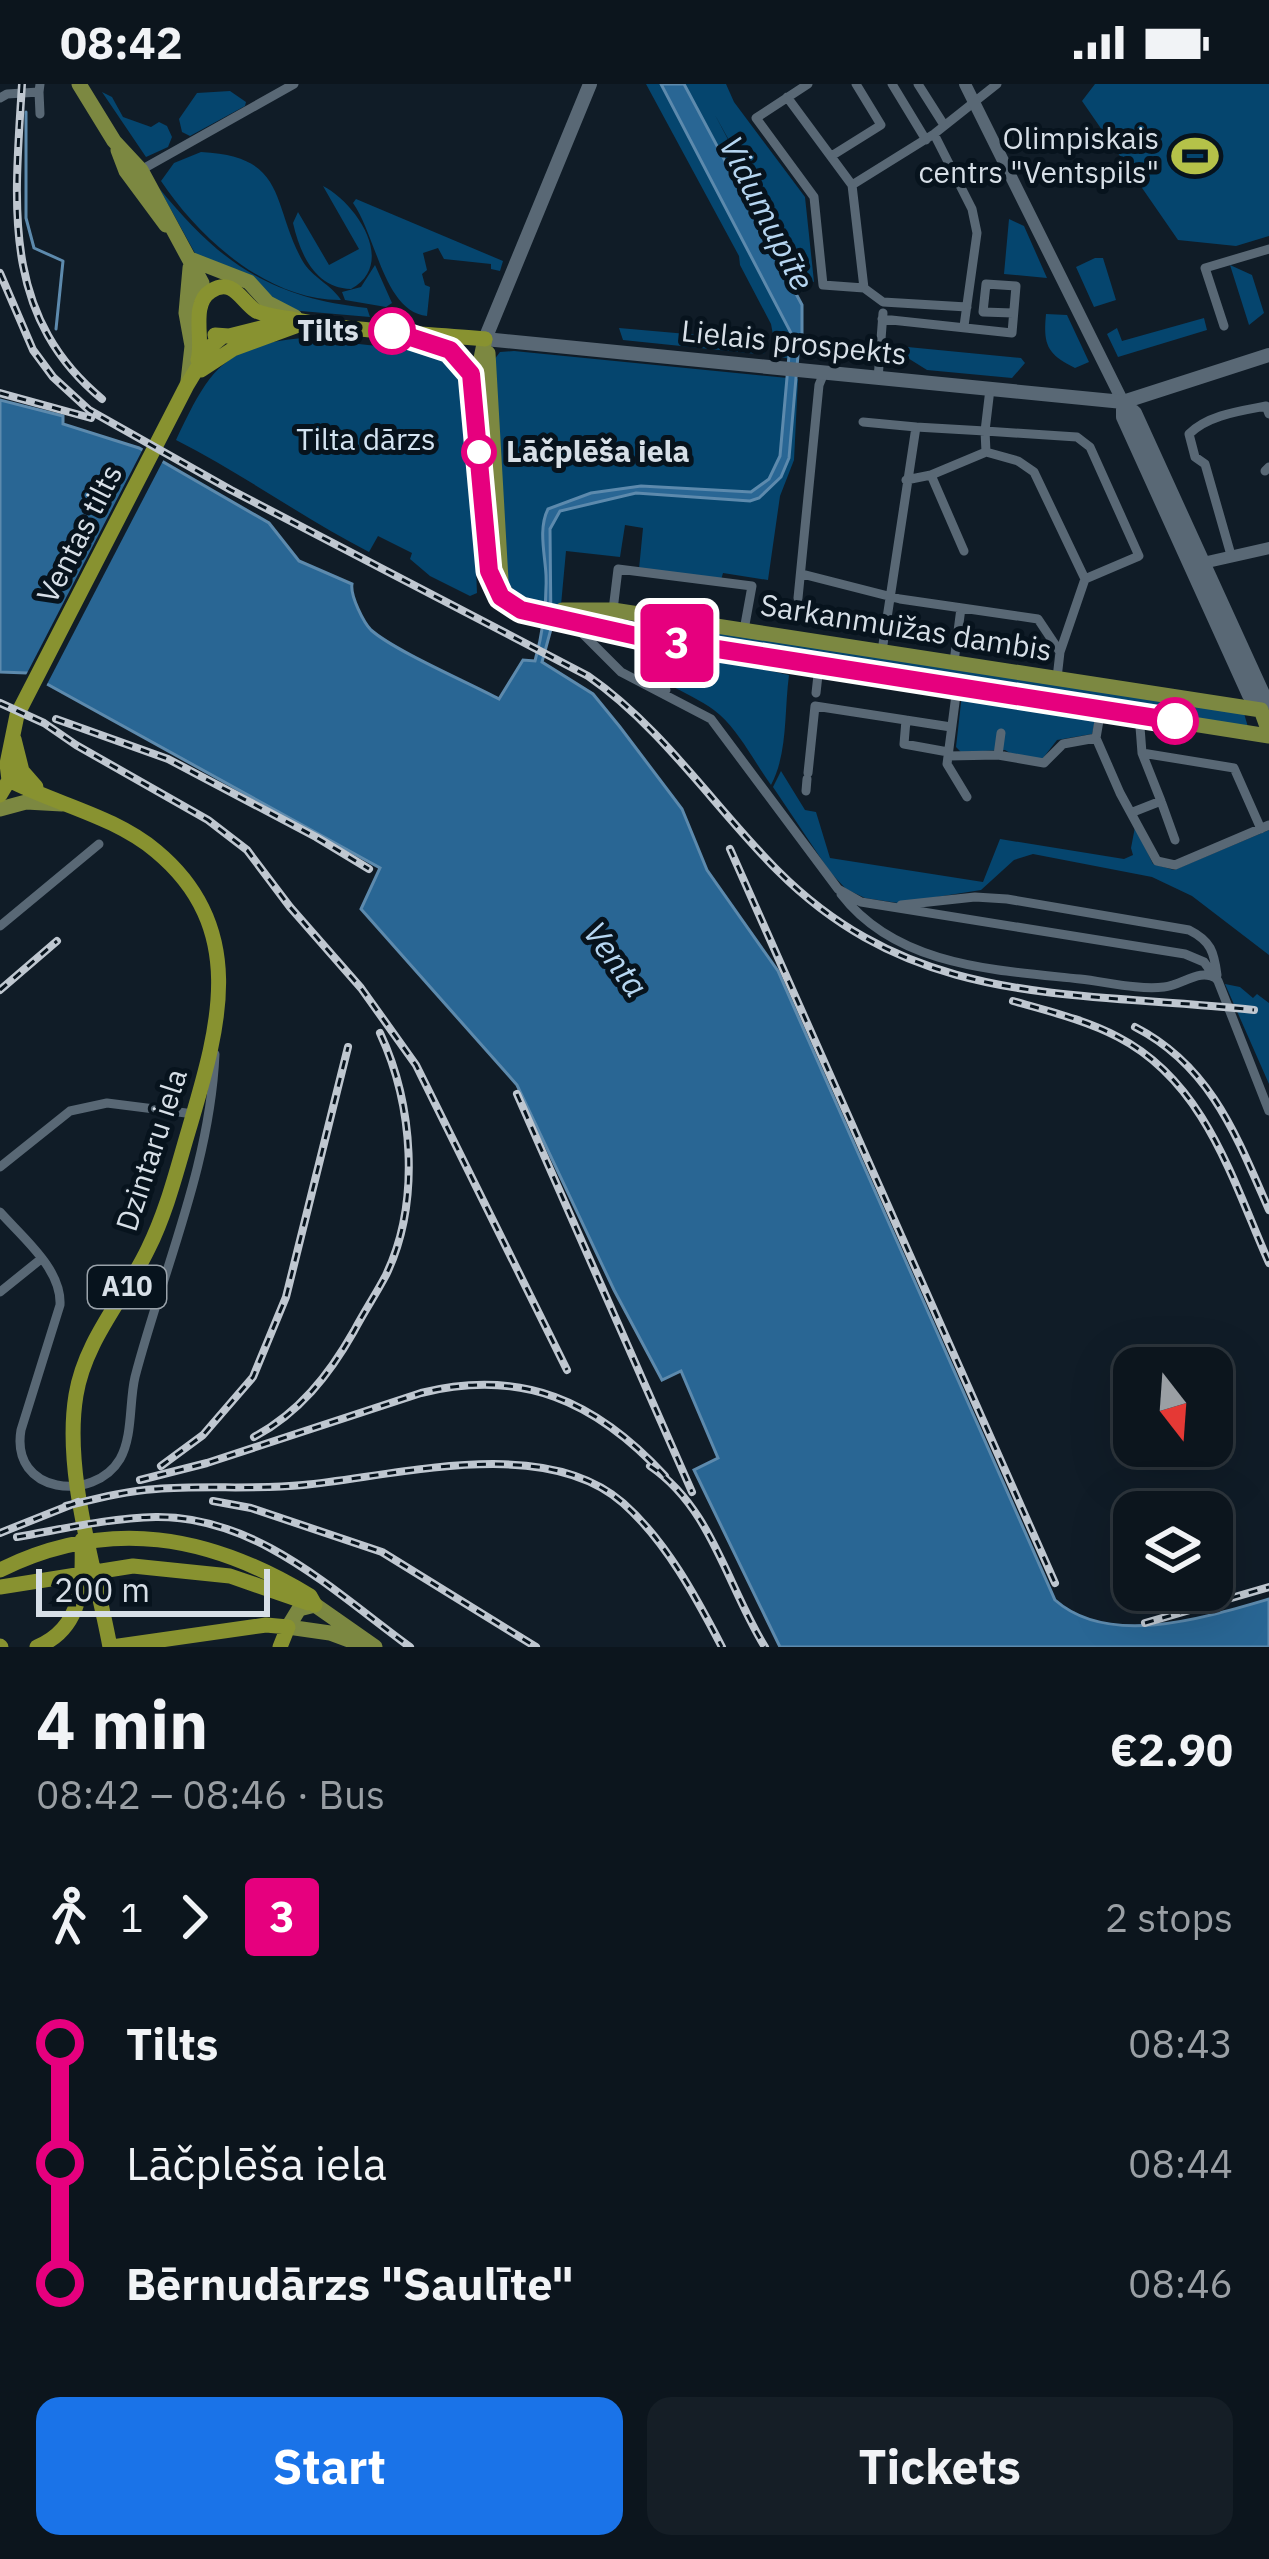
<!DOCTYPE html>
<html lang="en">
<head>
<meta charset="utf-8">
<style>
	:root { --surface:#0c151d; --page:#151e26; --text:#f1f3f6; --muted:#9a9fa4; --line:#2c343b; --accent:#1a73e8 }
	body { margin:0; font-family:"IBM Plex Sans",sans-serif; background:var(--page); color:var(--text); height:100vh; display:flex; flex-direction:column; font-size:45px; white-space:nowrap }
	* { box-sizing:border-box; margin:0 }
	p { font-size:39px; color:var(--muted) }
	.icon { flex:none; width:66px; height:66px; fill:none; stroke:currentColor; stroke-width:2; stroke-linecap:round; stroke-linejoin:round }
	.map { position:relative; height:1563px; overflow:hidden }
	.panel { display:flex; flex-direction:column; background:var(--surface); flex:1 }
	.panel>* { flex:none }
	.badge { padding:0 24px; border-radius:9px; font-size:42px; line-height:78px }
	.needle { width:78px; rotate:163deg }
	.fabs { position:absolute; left:1113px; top:1263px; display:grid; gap:24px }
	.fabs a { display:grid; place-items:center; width:120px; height:120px; border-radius:24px; background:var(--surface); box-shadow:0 12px 48px #0002,0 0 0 3px var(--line); font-size:60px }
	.scale { position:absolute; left:36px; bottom:30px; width:234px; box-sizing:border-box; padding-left:12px; border:6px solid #d7dfe7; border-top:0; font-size:33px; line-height:42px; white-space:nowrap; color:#d7dfe7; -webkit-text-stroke:9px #07131d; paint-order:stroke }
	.map>.badge { position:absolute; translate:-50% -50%; box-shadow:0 0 0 6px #fff }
	.legs { display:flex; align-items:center; gap:18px; height:132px; padding:0 36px; font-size:39px }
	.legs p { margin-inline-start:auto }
	.overview { display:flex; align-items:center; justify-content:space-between; height:204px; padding:0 36px }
	h1 { font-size:66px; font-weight:700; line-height:90px }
	.cta { display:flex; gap:24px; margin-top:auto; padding:24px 36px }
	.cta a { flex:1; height:138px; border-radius:24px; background:var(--accent); color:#fff; font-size:48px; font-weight:700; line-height:138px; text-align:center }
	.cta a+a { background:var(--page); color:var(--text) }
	ul { padding:0 36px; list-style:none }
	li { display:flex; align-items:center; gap:42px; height:120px; font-size:45px }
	li i { display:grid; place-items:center; width:18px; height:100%; margin:0 15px; background:currentColor }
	li i::after { content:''; width:30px; height:30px; margin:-15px; border:9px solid; border-radius:50%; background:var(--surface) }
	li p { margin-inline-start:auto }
	li:first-child i { background:linear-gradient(#0000 50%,currentColor 0) }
	li:last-child i { background:linear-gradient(currentColor 50%,#0000 0) }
	.status { display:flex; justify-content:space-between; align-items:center; height:84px; padding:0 60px; background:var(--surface); direction:ltr }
	.status svg { height:33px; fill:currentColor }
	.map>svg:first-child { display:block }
</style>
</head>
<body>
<div class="status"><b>08:42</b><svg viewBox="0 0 49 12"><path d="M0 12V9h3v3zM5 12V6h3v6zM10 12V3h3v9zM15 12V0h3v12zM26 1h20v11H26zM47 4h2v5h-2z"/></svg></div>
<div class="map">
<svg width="1269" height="1563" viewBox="0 0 1269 1563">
	<rect width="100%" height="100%" fill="#101c27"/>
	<!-- green -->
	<path fill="#05456e" d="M646,0H662L791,249L790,275L777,272L771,240L740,181L739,172Z
		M684,0H726L734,18L805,113L814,198L806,195L715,31L801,193L795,198L796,204Z
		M1095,0H1269V152L1236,162L1178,156L1082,17Z
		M230,7L246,18L245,22L190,52L182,48L179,35L197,9Z
		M102,8L112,13L123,33L151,43L159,38L167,42L172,53L168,63L146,73Z
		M201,68C288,72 271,119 302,176C312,194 331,200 341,216C268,217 199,154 161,97L174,79Z
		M323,102C355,118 398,179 351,205C315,204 300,170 293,139L298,128L329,181L359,165Z
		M159,104C219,178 270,214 367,224L370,233L289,226L196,171Z
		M356,115L503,177L500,187L491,185V180L444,175L438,164L423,169L427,186L422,190L425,201L430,203L427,232C384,228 376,151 353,119Z
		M1009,135L1024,142L1047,194L1004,190Z
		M1095,174H1103L1116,216L1094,223L1076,183Z
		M375,181L392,219L386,223L345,216L342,208L361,203Z
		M1230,181L1252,191L1264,229L1249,241Z
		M1046,230L1067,231L1089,278L1075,284C1047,270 1043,261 1046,230Z
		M1204,234L1207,246L1118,273L1107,250L1117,244L1122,257Z
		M619,244L766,257L765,269L758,270L623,256Z
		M303,254L433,268L460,285L467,307L466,361L463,362L472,388L477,509L470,512L430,492L410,475L412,469L378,452L369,468C303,434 243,390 176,356C208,289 222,261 303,254Z
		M887,261L1021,274L1025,279L1012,294L927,286Z
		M514,267L798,295L794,376L780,412L768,496L723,489L721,496L639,485L643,444L625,441L620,473L566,467L561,521C539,518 521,517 508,499L494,276L500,268Z
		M694,544L1243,626L1248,643L687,556V546Z
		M661,563L789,591C784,629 788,669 771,701C755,679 740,649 720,631C692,606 653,604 645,568Z
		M962,610L1007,616L1009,621L1049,627L1051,622L1097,629L1092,650L1057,656L1043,674H1018L1005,666L961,668L956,663Z
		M781,687L805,726L816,728L830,774L983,798L1000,755L1124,775L1133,771L1131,764L1135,743L1153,780L1174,786L1269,746V871L1192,812L1152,793L1033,770L1014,776L981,806L898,819L865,814L846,805L830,788L773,703Z
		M1225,900L1240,903L1253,914L1257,910L1269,919V1000Z"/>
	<!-- water -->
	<path fill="#296694" stroke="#5d8aad" stroke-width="3" d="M661,0H684L802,221V260L798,271L789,374L781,393L759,414L750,417L636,409L560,427L550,445L551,545L542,578L593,610L620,643L682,725L707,786L778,887L1055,1516C1108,1563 1201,1535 1269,1515V1563H780L694,1386L718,1374L681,1287L662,1296L614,1206L517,1001L361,825L380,784L27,589L0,588V316L63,332V340L139,364L269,439L299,477L352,500C350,512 364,539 371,546C395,567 467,598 499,615L523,576L535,577C543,548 547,521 546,491C545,470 538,445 548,425L591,409L641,402L751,408L769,395L780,372L791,249Z"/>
	<!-- pier -->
	<path fill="#101c27" d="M145,361L165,373L44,606L24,595Z"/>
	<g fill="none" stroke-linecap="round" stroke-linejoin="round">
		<!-- stream -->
		<path stroke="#5d8aad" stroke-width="3" d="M26,28V134L34,164L63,177L56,245"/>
		<!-- minor -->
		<path stroke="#596875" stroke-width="9" d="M808,0L756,34L814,113L823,201L864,204L883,218L967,223
			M892,0L926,56
			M918,0L944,41
			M39,8L40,30
			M787,13L852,101L864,204
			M0,14L7,10L39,8L40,0
			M934,50L972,125L977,149L964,242
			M833,71L881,41L856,0
			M141,86L294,0
			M852,101L934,50L997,0
			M882,235L1012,249L1016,202L986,200L983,228L1013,229
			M1224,242L1205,184L1269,165
			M878,295L883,229
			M990,305L985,347L1077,353L1090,363L1139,472L1085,495L1060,568
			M863,338L916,343
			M1265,387L1269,383
			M931,391L964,467
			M906,396L931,391L986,368
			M1231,471L1205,380L1195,373L1189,350C1208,331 1240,327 1266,322L1269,330
			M802,490L900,515L1038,535L1060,568L1057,594
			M798,514L819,301L824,289
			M613,526L618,485L752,502L744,546
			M599,531L616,537L641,553L645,583L666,606
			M576,543L621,588L711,635L838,805L861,818L1185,870L1204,878L1218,897L1269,1027
			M882,567L916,343L985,347L986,368L1018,377L1034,388L1085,495
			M954,578L961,524
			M957,603L947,680L967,713
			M816,609L819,582
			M1101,625L1096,654L1120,709L1157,777L1175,781L1269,741
			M906,636L904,660L948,668
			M1142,669L1234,684L1261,745
			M998,671L1001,649
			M948,672L998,671L1044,679L1063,660L1096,654
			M808,689L815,622L951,643
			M806,707L807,695
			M1161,717L1175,756
			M1133,728L1161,717L1142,669L1139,630
			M841,810C897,883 996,886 1080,895C1107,898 1138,906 1164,903C1183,901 1200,883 1217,895
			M901,821L975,813L1007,815L1189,846C1211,857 1214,868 1217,891
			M0,842L99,760
			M0,1083L70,1027L107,1019L194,1030
			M0,1128C22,1153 62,1185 60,1221L21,1346C10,1410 94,1419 120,1375C133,1352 129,1318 135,1293C163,1186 210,1082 215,970
			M0,1208L41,1175"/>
		<!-- tertiary -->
		<path stroke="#596875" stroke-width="12" d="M965,0L1123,318
			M1194,481L1269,464"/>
		<!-- secondary -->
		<path stroke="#596875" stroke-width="14" d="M590,0L485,255L1123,318L1269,271
			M1123,318L1135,329L1265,614L1261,626
			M1123,318V333L1249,611L1261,626"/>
		<!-- primary -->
		<path stroke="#7c8841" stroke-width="15" d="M79,0L114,57L141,86L202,199V216
			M118,66L126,87L166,141
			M190,175L249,198L268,219L295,233
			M485,255L475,303L487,476L501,513L521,527L641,553L1269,652
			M488,269L501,496
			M188,297L192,262L186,229L190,184
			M562,526H613L1261,626L1269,648
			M0,725L26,718L62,720
			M368,1563L330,1549L288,1543L299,1525L315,1521L375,1563"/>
		<!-- trunk -->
		<path stroke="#889230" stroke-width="15" d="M215,251L229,252L273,241
			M417,255L460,273L475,303
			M198,276C204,256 190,220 211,207C233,193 241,217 256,227C266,232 281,233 292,235C355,248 421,249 485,255
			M201,286L233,265L304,239
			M14,655L22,687L36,703
			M9,696C58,721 114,732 156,767C250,845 218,946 189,1045C177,1085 167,1127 148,1165C124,1215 85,1256 76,1311C63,1389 96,1486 110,1563
			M0,711L9,696L7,680L17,631L187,301L210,263L223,252
			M0,1486C109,1432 210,1451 310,1512L315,1521
			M0,1503L133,1482L230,1492L308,1519
			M0,1562L1,1563
			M37,1563C83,1544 83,1499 82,1456
			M112,1563L266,1541L288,1543L280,1563"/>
		<defs>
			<path id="rail" d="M22,0C15,118 0,231 102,315
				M0,189L33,266L53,293L89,326L231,406L588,592C662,643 715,724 778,787C917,926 1076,906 1254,926
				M0,309L91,334
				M0,619L44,639L76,661L208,736L247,766L290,823L361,904L416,981L567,1286
				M56,635L168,675L316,753L369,785
				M730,765L1055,1499
				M0,906L57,857
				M1013,917C1048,927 1086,936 1118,953C1205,998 1232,1095 1269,1179
				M1135,943C1211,982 1237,1053 1269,1126
				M517,1010L692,1408
				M254,1353C299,1329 329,1291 354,1247C364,1228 376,1210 386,1191C421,1118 413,1020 380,949
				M161,1382L203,1351L253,1293L286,1213L348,963
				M650,1382C712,1424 727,1502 765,1563
				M140,1396L207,1379L421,1309C522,1284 596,1317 665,1392
				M213,1417L251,1424L382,1468L536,1563
				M66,1422C95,1415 125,1407 156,1405C205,1401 254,1406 303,1401C397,1392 545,1350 623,1419C666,1457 696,1513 722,1563
				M0,1449L78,1418
				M17,1453C63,1445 109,1434 156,1433C257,1432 333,1507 410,1563
				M1145,1539L1269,1503"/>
		</defs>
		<!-- rail casing -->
		<use href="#rail" stroke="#bfc7d0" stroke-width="8"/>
		<!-- rail -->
		<use href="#rail" stroke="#07131d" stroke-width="3" stroke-dasharray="9" stroke-linecap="butt"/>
	</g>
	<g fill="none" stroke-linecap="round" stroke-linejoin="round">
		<defs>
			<path id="line-1" d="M392,247L450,266L471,290L489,487L501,513L521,526L641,553L1175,637"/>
		</defs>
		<!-- line-1 casing -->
		<use href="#line-1" stroke="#fff" stroke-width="27"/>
		<!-- line-1 -->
		<use href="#line-1" stroke="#e6007e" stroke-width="18"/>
	</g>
	<!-- icons -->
	<defs>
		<symbol id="stadium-bare" viewBox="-9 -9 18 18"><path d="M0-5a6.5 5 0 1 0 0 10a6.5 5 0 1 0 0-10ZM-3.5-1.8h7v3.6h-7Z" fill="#b5c249" stroke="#07131d" stroke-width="2.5" paint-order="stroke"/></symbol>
	</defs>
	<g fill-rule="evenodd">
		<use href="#stadium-bare" x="1162" y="39" width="66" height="66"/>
	</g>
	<!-- markers -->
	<g fill="#fff" stroke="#e6007e" stroke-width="6">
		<circle cx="392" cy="247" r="21"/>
		<circle cx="479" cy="368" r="15"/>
		<circle cx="1175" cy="637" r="21"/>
	</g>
	<g text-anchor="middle" stroke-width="10" stroke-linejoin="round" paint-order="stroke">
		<!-- shield labels -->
		<rect fill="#07131d" stroke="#99a2aa" stroke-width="3" x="88" y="1182" width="78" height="42" rx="9"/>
		<g font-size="27" font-weight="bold" fill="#d7dfe7">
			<text x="127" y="1212">A10</text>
		</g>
		<!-- poi labels -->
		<g font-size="30" fill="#d7dfe7" stroke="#07131d" text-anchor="end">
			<text x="1159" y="65">Olimpiskais<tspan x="1159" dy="34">centrs "Ventspils"</tspan></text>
		</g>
		<!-- stop labels -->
		<g font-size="30" font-weight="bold" fill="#d7dfe7" stroke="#07131d" text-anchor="end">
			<text x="359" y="257">Tilts</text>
			<text x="506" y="378" text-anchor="start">Lāčplēša iela</text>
		</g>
		<!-- street labels -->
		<g font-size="30" fill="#d7dfe7" stroke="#07131d">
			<text transform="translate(794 259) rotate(6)" y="10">Lielais prospekts</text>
			<text transform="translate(80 450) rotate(-63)" y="10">Ventas tilts</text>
			<text transform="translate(906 544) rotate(9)" y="10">Sarkanmuižas dambis</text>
			<text transform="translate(152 1066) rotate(-72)" y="10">Dzintaru iela</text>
		</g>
		<!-- park labels -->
		<g font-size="30" fill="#d4e4f2" stroke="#07131d">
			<text x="366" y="366">Tilta dārzs</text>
		</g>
		<!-- water labels -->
		<g font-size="33" font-style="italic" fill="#b6d6f1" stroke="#07131d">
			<text transform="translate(767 129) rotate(63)" y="12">Vidumupīte</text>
			<text transform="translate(616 875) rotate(54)" y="12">Venta</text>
		</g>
	</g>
</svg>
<div class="fabs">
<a><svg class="needle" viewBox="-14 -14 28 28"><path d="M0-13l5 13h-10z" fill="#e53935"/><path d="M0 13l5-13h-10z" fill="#9a9fa4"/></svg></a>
<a><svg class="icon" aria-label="layers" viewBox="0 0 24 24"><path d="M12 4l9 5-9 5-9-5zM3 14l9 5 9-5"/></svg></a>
</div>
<div class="scale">200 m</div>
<b class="badge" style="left:677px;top:559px;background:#e6007e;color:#fff">3</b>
</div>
<section class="panel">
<div class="overview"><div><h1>4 min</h1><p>08:42 – 08:46 · Bus</p></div><b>€2.90</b></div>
<div class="legs"><svg class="icon" aria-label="walk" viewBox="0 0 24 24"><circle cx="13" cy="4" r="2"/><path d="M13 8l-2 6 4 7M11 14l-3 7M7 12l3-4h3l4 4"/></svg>1<svg class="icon" aria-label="forward" viewBox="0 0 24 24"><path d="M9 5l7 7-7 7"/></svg><b class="badge" style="background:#e6007e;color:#fff">3</b><p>2 stops</p></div>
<ul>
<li><i style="color:#e6007e"></i><b>Tilts</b><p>08:43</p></li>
<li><i style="color:#e6007e"></i><span>Lāčplēša iela</span><p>08:44</p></li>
<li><i style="color:#e6007e"></i><b>Bērnudārzs &quot;Saulīte&quot;</b><p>08:46</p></li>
</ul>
<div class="cta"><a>Start</a><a>Tickets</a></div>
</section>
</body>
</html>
